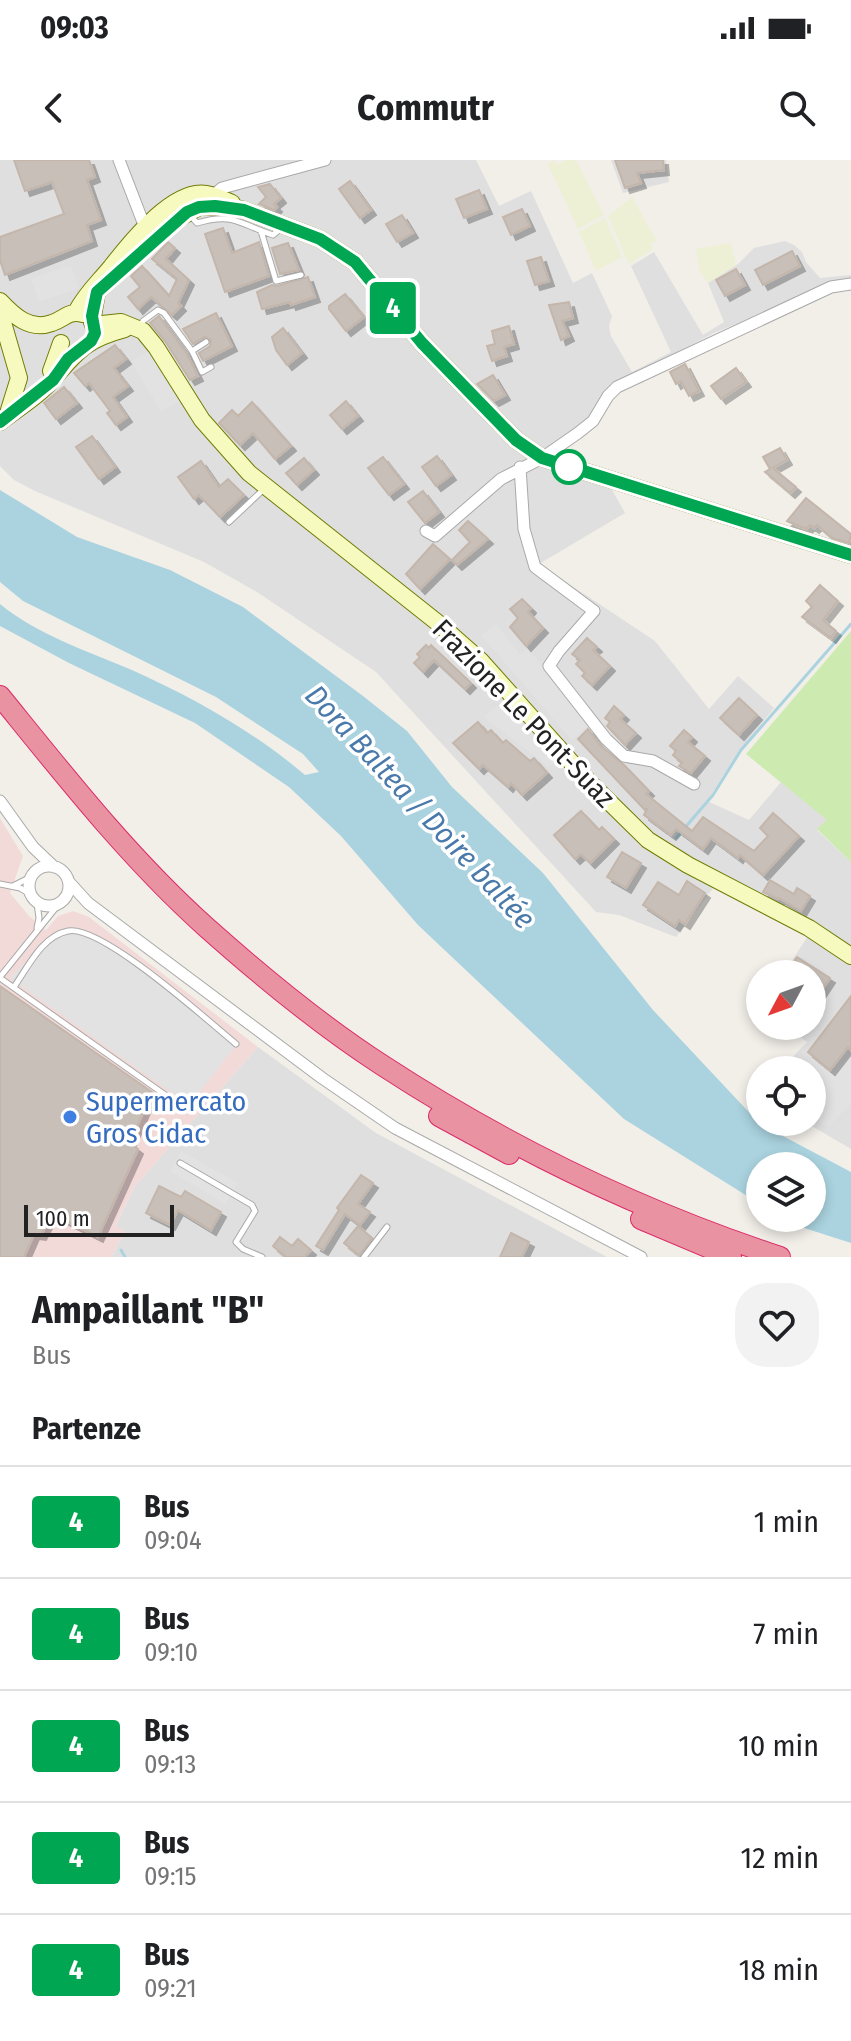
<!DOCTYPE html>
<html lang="it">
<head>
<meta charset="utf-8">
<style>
	:root { --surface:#fff; --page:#f2f2f2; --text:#202124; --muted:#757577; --line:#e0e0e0 }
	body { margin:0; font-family:"Fira Sans Condensed",sans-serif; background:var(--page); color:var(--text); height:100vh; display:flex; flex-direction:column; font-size:30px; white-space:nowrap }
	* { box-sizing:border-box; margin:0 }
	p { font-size:26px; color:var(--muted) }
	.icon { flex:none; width:44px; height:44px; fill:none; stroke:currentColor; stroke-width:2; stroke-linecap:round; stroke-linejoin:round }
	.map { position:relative; height:1097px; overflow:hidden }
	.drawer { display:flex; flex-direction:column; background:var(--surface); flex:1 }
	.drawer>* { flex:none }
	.badge { padding:0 16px; border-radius:6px; font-size:28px; line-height:52px }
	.needle { width:52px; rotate:229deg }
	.controls { position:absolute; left:746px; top:800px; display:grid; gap:16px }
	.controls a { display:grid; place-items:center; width:80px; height:80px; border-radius:50%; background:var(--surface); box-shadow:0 4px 12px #0003; font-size:40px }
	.scale { position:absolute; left:24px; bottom:20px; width:150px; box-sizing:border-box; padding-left:8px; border:4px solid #222; border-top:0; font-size:22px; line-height:28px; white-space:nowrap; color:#222; -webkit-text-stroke:6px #fff; paint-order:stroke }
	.map>.badge { position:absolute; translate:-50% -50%; box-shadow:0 0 0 4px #fff }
	h2 { padding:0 32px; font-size:30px; line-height:72px }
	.round { display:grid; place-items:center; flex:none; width:84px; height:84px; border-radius:32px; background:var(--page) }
	.overview { display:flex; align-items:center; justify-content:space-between; height:136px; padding:0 32px }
	h1 { font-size:38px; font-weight:700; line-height:60px }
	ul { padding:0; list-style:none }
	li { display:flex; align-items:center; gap:24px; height:112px; padding:0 32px; border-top:2px solid var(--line) }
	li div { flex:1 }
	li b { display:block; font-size:30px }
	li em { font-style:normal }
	li .badge { min-width:88px; font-weight:700; text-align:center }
	.status { display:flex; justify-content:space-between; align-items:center; height:56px; padding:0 40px; background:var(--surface); direction:ltr }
	.status svg { height:22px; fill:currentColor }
	header { display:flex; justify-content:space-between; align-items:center; height:104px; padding:0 32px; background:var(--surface); font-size:36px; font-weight:700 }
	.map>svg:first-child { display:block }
</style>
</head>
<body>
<div class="status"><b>09:03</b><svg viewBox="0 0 49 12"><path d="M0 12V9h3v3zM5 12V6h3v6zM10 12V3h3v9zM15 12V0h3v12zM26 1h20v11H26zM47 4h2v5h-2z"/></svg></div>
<header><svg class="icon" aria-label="back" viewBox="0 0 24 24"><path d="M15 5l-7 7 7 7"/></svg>Commutr<svg class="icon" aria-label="search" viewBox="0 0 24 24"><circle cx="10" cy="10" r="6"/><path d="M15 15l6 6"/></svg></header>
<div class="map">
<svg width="851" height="1097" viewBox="0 0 851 1097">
	<defs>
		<filter id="shadow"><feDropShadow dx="5" dy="5" stdDeviation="0" flood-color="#0004"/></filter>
	</defs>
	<rect width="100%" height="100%" fill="#f2efe9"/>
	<!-- residential -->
	<path fill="#e0dfdf" d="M0,0H476L499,46L531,31L573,123L592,113L612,156L609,166L611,176L632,212L671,192L631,106L654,92L703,175L724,162L708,123L738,104L754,88L785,81L794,85L802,92L806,102L820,118L851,115V120L716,172L625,219L626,229L617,234L567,287L597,322L610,326L625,353L539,404L655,481L709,549L738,516L774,548L739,591L707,641L749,660L781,622L828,660L817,670L851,702V989L805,962H812V910H780L807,882L797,875L794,866H812V814H783L808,776L714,727L676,777L619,755L596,752L376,512L257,432L204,402L35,331L14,320L0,306Z
		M611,0H666L669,22L623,33Z
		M258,887L376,973L607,1097H111L125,1072L115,1067L135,1026Z"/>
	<!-- commercial -->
	<path fill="#f2dad9" d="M0,658L23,696L10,733L29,756L46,770L58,756L73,751L89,757L258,887L135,1026L115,1066L125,1071L111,1097H0Z"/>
	<!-- farmland -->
	<path fill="#eef0d5" d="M554,0L557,5L567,0H576L604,55L578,69L548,4Z
		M632,37L656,80L651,84L653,89L629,104L608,56Z
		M605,58L622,97L596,111L579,72Z
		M731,83L736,105L708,123L700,112L696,89Z"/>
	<!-- grass -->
	<path fill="#cdebb0" d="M851,471V702L817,669L827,660L746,594Z"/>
	<!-- parking -->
	<path fill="#e2e2e2" d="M71,105L79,128L39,142L31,119Z
		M149,191L180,241L161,251L131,202Z
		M496,464L520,495L528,489L590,563L572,580L481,475Z
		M505,539L560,598L549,607L484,557Z
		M69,770L89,772L138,805L237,884L189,945L10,818L48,779Z
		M851,893V944L828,967L812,957V946L817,941L816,934L824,926L807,904L812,898L832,914Z
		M181,991L238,1023L225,1044L170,1011Z"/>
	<!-- water -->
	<path fill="#aad3df" d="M0,330L77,377L170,410L243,447L363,536L407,571L452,627L543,713L653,850L760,964L851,1012V1083L795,1065L783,1058H812V1006H760V1044L624,959L418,765L341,676L289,627L195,563L69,503L0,466V444C38,475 87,491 132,510C194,538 253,571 305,615L319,612L303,594L216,537L23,441L0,422Z"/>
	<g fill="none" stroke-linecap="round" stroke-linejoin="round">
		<!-- stream -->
		<path stroke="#aad3df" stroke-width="3" d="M676,678L713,635L741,590L851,464
			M121,1090L125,1097"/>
	</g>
	<!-- building -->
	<path fill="#c7bfb8" stroke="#c4b6ab" stroke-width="2" filter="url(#shadow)" d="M14,0H89L95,17L87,20L101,60L87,65L92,81L5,115L0,100V77L64,54L52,22L25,31Z
		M615,0H663L664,10L637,13L641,23L625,28Z
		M350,21L371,50L360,58L339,29Z
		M270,24L281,38L274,44L277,47L274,50L259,44L266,37L258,27Z
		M479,30L487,49L464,58L456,39Z
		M522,49L530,66L511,75L503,57Z
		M402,55L413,73L397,82L386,64Z
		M223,68L232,93L259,82L269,116L225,132L205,74Z
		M168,82L175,88L166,99L189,120L178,143L181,146L172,155L151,137L138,149L128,137L140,127L131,116L142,106L169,136L177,119L152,99Z
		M288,83L299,110L280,114L272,88Z
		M792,91L800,106L763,125L755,110Z
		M541,97L549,121L535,125L527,101Z
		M736,109L745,125L725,136L716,120Z
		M308,117L315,137L291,145L290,142L262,149L257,132L272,125L277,126Z
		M345,134L364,157L346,171L329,149V146Z
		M569,142L573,158L562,161L569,176L561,180L549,145Z
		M216,153L232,186L203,201L199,193L210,186L211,180L205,177L193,184L183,169Z
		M159,156L187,194L198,216L190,220L165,181L150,163Z
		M509,166L514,184L504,187L507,196L492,201L487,186L495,184L492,171Z
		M283,168L302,193L287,205L276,190L272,177Z
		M115,185L126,199L114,208L128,226L113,237L127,257L116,265L107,253L110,251L89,223L85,226L74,213Z
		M685,204L699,231L689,236L681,221L676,224L670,212Z
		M736,208L746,222L721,239L711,226Z
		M493,215L505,235L494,241L477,224Z
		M64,227L77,243L56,259L44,243Z
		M346,241L358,256L342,269L330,255Z
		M252,242L291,286L275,299L253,273L240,285L219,263L232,250L238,256Z
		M92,276L115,307L99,319L76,287Z
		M780,288L787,300L773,308L796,327L790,333L765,312L770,309L763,297Z
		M437,296L451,315L436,326L422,307Z
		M383,297L404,324L389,335L368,308Z
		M304,298L314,310L297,325L286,313Z
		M201,301L219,327L228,319L244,335L220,357L199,335L194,339L178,317Z
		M423,331L439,352L425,363L408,342Z
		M806,338L851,374L849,383L832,378L817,365L814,368L810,365L806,369L787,361Z
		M468,361L488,379L457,405L452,400L470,382L459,370Z
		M433,384L450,399L420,429L406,414Z
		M820,425L838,441L823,460L836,471L831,478L802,457L812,447L806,441Z
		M522,439L531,448L528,452L543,468L526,486L510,467L518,458L510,449Z
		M587,478L597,487L593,490L610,506L592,525L582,516L585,513L576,504L580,500L572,494Z
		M426,485L429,488L431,485L471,523L465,529L434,500L423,512L414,503L420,497L417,494Z
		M739,538L757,555L739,575L720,558Z
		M614,546L624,555L620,559L636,573L625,585L607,566L610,562L605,558Z
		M478,562L487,573L491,570L503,583L506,580L530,601L534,598L547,613L522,635L511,623L508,627L483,605L479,609L453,583Z
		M588,569L600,585L624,605L649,631L646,634L692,671L703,657L754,691L768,676L760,668L773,653L799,676L763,715L740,695L738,698L711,678L703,689L676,669L671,675L644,655L647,649H644L578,579Z
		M684,570L692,577L688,582L705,596L691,613L679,606L682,603L673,595L676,591L670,586Z
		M581,651L599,670L602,667L614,679L590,703L581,694L575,699L554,675Z
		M622,692L641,703L626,728L607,717Z
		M770,720L794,734L797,728L810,736L801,751L779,738L778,739L763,732Z
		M687,721L705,733L685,764L679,760L675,766L643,745L658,722L679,735Z
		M797,797L830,818L812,845V814H785Z
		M0,826L152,932L130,983L138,989L98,1077L52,1054L41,1075L34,1074L24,1097H0Z
		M851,836V890L848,887L830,910L808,892Z
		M361,1015L373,1023L358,1044L370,1052L360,1065L345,1054L323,1090L316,1086L339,1050L337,1048Z
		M159,1026L181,1037L185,1031L221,1052L211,1070L178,1050L170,1065L146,1053Z
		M358,1066L372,1078L359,1095L344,1083Z
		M511,1073L529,1082L522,1097H500Z
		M280,1077L292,1086L298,1079L311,1090L305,1097H286L273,1086Z"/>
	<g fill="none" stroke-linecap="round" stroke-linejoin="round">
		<defs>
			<path id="lane" d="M189,54L197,63C234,52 239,64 273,75L280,69
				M261,71L276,121L301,115
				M139,168L143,161L158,150L164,153L192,191L202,212L211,207
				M192,191L206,182
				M229,362L265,328
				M0,724L20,728L30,734
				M13,726L31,717
				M37,768L39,758L37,743
				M0,817L58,745
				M0,818L178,944
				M14,827C28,807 42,776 68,771C101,764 207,860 236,884
				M180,1003L252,1045L255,1051L236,1082L243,1089L262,1097
				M364,1097L387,1067"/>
			<path id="street" d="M119,0L146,70
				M214,35L222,28L325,0
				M520,307L524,369L535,407L594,451L559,491L549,506L606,579L624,596L653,601L694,624
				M426,371L435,376L501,319L542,298L578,273L593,261L608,236L617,227L831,127L851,124
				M0,641L33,687L54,707
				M29 726a20 20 0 1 1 40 0a20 20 0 1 1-40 0Z
				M69,722L88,743L322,918L395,968L641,1097"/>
			<path id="secondary" d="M0,141C14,156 30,171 52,163C65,159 68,150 83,154
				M0,152L19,218L9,250
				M76,152C87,132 97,124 111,107C129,84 165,39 196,34C209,32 220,38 232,43
				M92,162L97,132L177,59L199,47L228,46L244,50L320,79L355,102L422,183L516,280L542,298L851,395
				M93,165L121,162L143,171L156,187L202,260L249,313L438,463L481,501L589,622L648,680L688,705L809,768L851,796
				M51,211L61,183
				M0,262C17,249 40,235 54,218C78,190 87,179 125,169"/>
			<path id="highway" d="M0,536C65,616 129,698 206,767C261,816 320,865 382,905C506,986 641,1051 780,1097
				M439,956L509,994
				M641,1059L731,1097"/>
		</defs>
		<!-- lane casing -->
		<use href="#lane" stroke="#a9a9a9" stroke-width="7"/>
		<!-- street casing -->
		<use href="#street" stroke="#a9a9a9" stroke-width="13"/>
		<!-- secondary casing -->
		<use href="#secondary" stroke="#707d05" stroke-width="18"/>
		<!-- highway casing -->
		<use href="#highway" stroke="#dc2a67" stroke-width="22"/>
		<!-- lane -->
		<use href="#lane" stroke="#fff" stroke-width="5"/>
		<!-- street -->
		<use href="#street" stroke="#fff" stroke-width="11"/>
		<!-- secondary -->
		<use href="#secondary" stroke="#f7fabf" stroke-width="16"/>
		<!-- highway -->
		<use href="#highway" stroke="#e892a2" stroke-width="20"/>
	</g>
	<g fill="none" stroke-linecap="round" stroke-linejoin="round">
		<defs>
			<path id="line" d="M0,262L53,220L68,199L91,181L95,173L92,156L97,132L187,52L199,47L215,46L244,50L320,79L355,102L422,183L516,280L542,298L851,395"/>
		</defs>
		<!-- line casing -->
		<use href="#line" stroke="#fff" stroke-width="18"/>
		<!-- line -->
		<use href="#line" stroke="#00a651" stroke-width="12"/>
	</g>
	<!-- markers -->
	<circle fill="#fff" stroke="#00a651" stroke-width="4" cx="569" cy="307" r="16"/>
	<circle fill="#3f7fe0" stroke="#fff" stroke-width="3" cx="70" cy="957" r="8"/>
	<g text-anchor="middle" stroke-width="7" stroke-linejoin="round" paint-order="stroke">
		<!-- street labels -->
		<g font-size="28" fill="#222" stroke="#fff">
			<text transform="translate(524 553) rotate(46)" y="10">Frazione Le Pont-Suaz</text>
		</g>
		<!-- shop labels -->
		<g font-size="28" fill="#366cbe" stroke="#fff" text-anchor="start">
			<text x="86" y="951">Supermercato<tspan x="86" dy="32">Gros Cidac</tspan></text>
		</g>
		<!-- water labels -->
		<g font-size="30" font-style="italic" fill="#4a7aab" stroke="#fff">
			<text transform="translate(420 647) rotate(47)" y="10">Dora Baltea / Doire baltée</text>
		</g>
	</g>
</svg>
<div class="controls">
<a><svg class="needle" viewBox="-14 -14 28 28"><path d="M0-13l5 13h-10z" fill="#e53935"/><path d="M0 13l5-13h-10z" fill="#757577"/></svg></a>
<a><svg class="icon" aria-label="locate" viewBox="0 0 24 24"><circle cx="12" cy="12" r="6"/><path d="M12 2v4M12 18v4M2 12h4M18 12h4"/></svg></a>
<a><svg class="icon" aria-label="layers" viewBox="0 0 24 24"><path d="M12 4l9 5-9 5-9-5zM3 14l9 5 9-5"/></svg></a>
</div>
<div class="scale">100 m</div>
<b class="badge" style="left:393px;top:148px;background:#00a651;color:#fff">4</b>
</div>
<section class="drawer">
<div class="overview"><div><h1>Ampaillant &quot;B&quot;</h1><p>Bus</p></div><a class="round"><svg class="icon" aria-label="heart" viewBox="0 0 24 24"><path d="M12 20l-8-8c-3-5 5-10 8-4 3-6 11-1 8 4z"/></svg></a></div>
<h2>Partenze</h2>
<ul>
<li><span class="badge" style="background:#00a651;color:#fff">4</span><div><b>Bus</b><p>09:04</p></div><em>1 min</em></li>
<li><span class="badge" style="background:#00a651;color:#fff">4</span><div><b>Bus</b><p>09:10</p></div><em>7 min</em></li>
<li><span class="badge" style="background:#00a651;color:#fff">4</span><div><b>Bus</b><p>09:13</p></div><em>10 min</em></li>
<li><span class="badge" style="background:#00a651;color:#fff">4</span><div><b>Bus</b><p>09:15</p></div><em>12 min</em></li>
<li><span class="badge" style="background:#00a651;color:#fff">4</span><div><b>Bus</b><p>09:21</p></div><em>18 min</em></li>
</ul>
</section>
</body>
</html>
